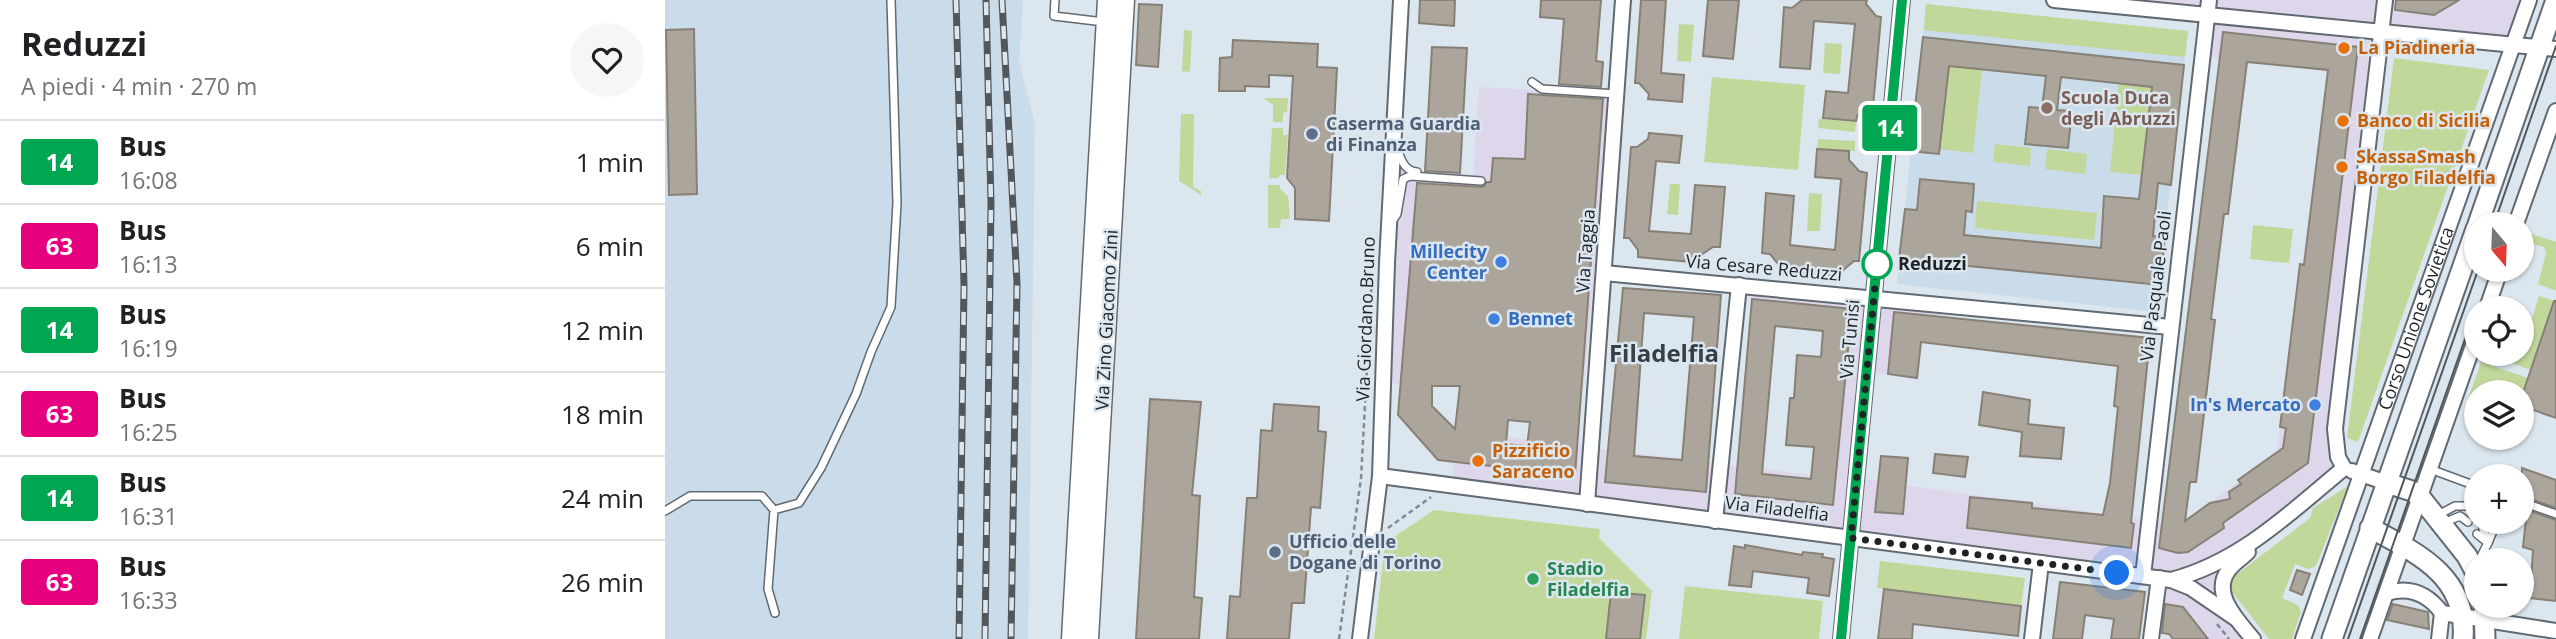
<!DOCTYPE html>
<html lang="it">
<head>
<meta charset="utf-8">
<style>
	:root { --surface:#fff; --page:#f6f6f6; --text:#202124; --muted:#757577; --line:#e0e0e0 }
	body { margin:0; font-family:"Open Sans",sans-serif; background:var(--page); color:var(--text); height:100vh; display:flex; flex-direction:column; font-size:26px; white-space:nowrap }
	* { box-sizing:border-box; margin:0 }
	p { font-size:23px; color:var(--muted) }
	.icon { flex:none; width:38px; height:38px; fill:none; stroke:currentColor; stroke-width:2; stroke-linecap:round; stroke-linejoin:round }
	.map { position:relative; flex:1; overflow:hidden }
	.details { display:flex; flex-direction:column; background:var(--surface); width:665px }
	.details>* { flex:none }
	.badge { padding:0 14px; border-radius:5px; font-size:24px; line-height:46px }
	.needle { width:46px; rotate:161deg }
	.fabs { position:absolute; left:1799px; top:212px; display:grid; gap:14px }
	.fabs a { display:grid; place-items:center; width:70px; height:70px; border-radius:50%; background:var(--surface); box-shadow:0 2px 5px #0004; font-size:35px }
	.you { position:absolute; width:35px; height:35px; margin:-18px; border:5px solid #fff; border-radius:50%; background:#1a73e8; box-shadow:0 0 0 10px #1a73e833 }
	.map>.badge { position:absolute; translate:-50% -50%; box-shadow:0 0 0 4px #fff }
	.round { display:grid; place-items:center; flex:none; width:74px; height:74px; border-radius:37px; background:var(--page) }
	.summary { display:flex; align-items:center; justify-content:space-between; height:119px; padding:0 21px }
	h1 { font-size:33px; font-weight:700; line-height:52px }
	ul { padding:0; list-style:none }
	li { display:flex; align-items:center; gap:21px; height:84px; padding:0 21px; border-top:2px solid var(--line) }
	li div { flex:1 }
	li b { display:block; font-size:26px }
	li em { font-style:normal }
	li .badge { min-width:77px; font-weight:700; text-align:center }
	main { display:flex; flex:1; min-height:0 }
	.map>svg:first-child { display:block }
</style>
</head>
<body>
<main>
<section class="details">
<div class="summary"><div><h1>Reduzzi</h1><p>A piedi · 4 min · 270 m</p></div><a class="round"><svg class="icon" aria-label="heart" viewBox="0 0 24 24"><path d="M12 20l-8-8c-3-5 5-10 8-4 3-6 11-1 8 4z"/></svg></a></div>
<ul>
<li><span class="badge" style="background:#00a651;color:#fff">14</span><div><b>Bus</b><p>16:08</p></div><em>1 min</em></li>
<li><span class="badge" style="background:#e6007e;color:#fff">63</span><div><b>Bus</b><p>16:13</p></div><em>6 min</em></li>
<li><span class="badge" style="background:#00a651;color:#fff">14</span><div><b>Bus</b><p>16:19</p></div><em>12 min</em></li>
<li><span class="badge" style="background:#e6007e;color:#fff">63</span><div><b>Bus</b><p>16:25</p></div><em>18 min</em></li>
<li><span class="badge" style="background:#00a651;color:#fff">14</span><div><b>Bus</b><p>16:31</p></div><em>24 min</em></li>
<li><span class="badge" style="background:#e6007e;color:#fff">63</span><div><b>Bus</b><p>16:33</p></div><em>26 min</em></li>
</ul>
</section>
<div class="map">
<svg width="1891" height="639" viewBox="0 0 1891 639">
	<rect width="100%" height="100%" fill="#dbe6ef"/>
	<!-- commercial -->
	<path fill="#ded6eb" d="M1389,0H1863L1847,46L1717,32L1670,429L1679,468L1594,538L1558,581L1587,639H1508L1504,634L1495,632L1500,580L787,487L793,431L1146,475L1158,331L1085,324L1089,287L1276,306L1273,333L1256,340L1252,378L1202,372L1192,478L1515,525L1612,453L1663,71L1538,57L1542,15Z
		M814,87L945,94L919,387L718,383L731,169L808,175Z"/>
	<!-- built -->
	<path fill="#cadce9" d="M0,0H358L354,62L370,124L363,639H0Z
		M1261,4L1523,31L1491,312L1232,284Z"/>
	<!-- green -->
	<path fill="#c2d89b" d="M1261,4L1523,31L1520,57L1259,30Z
		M1014,24L1029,25L1026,62L1012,61Z
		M519,30L527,31L525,72L517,71Z
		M1160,43L1177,44L1175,74L1158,73Z
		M1729,58L1824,70L1693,442L1682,438Z
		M1284,66L1317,69L1308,153L1274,149Z
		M1047,77L1140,85L1133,170L1039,162Z
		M1454,83L1487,87L1477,175L1445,172Z
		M599,98H623L622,112L618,113V122H608V105Z
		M516,114H529L528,187L536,191V195L514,181Z
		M1154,119L1191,122L1190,132L1153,128Z
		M607,128H618V135H623L620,175H614V178H604Z
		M1153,139L1190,141V151L1152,149Z
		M1330,144L1366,148L1365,166L1328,162Z
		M1382,149L1422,154L1420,174L1380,169Z
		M1005,184H1015L1013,215L1002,214Z
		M603,185H615V189L623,196L625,219H616L615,228H603Z
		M1144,193L1157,194L1155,231H1142Z
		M1312,201L1432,213L1429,240L1310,228Z
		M1588,225L1628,229L1624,263L1585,259Z
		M1863,233L1891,242V291L1873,284L1881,253L1879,247L1860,242Z
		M1874,296L1889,301L1866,370L1821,354H1857V331L1864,328Z
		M1816,362L1863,378L1857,396V392H1811V401L1803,399Z
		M1683,486L1651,566L1643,569L1630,564L1617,598L1633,605L1636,612L1627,639H1604L1567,592V578L1645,518L1648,508Z
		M769,510L935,529L934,538L987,591L981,639H709L720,543Z
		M1215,561L1360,578L1356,606L1212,588Z
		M1020,586L1158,601L1154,639H1014Z"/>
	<!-- building -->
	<path fill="#aca59b" stroke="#878076" stroke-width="2" fill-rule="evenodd" d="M755,0H790L789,26L754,23Z
		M876,0H936L931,61L938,62L936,87L894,84L899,19L875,17Z
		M976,0H1001L996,73L1019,75L1017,102L983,99L984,94L974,83H970Z
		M1043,0H1074L1068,59L1038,56Z
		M1137,0H1202L1201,4L1211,16L1216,17L1208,107H1203L1192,116L1191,121L1158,118L1161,91L1183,93L1190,24L1149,21L1145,69L1115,67L1119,7L1127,8Z
		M1731,0H1794L1769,15L1730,10Z
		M474,4L497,5L493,67L471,65Z
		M29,29L32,194L4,195L1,30Z
		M1558,32L1693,47L1643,463L1558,523L1559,528L1523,552L1513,553L1494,548ZM1582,62L1663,70L1639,265L1635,264L1615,427L1621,428L1618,448L1573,480L1576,484L1564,492L1565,499L1545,503L1520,521L1525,482H1531L1550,320L1546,319L1559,214H1563Z
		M1258,37L1519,65L1506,185L1493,183L1488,236L1500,237L1495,285L1234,259L1240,209L1252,210L1255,179L1309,184L1307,212L1301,211L1299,235L1436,248L1439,196L1474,199L1487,87L1396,77L1392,110L1407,111L1403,148L1360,144L1364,107L1377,108L1381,76L1284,66L1274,154L1245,151Z
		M568,40L653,44L652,67L672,68L664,221L630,219V188L622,178L628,76L604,75V87L580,86V91H554L555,58L567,57Z
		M767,47L802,48L795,173L760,171Z
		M863,94L938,99L910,475L773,460L733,415L752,183L818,187L822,182H826L828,158L860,159ZM767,386H795L790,429L767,406ZM843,420L865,422L862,446L841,444Z
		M984,133L1017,136L1014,163L991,161L984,231L1026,234L1030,185L1060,187L1055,247H1048L1036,255V263L973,257V250L964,238H959L966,147H972L983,139Z
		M1152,149L1184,151V160L1194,171L1202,173L1194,261H1189L1177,271V277L1114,271V265L1105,254L1097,253L1101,193L1129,196L1125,245L1170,250L1176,179L1150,177Z
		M958,288L1056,295L1041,492L940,482ZM979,313L1029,317L1017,460L969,456Z
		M1087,299L1187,309L1168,505L1070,494ZM1110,326L1158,331L1156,357L1132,355L1129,398H1125L1121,445L1149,447L1146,479L1097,474Z
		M1889,301H1891V418L1857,406V396Z
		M1229,312L1485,338L1466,523L1469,524L1466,548L1302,528L1305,497L1367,503V508L1438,515L1445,483L1453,407L1449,406L1453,366L1256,342L1252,378L1223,374Z
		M1318,392L1365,400L1363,424L1399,428L1396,459L1355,456L1357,432L1314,425Z
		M485,399L536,402L527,495L535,496L529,597L537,598L534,639H471Z
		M609,404L654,407L653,431L661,432L655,508L646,507L639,603H627L624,639H562L565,596L575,597L582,498H592L596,430L607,431Z
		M1270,454L1303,457L1300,477L1268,473Z
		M1216,456L1243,458L1238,514L1210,512Z
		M1857,468L1891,480V508L1863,498L1864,493L1857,496Z
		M1862,510L1891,520V601L1865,598L1868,550L1858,547Z
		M1080,545L1137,555L1138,552L1158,554L1157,557L1169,559L1164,596L1142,593L1144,578L1088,571L1086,587L1064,585L1069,546L1080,548Z
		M1632,570L1645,574L1637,595L1625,590Z
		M1395,582L1480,592L1474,639H1446L1449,619L1420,615L1417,639H1388Z
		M1219,589L1356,606L1353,636L1248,624L1247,639H1213Z
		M946,592L980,595L975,639H941Z
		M1500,604L1518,607L1543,639H1508L1504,634L1497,633Z
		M1728,604L1763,612L1764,629L1722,620Z"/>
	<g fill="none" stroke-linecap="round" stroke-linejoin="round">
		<defs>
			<path id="service" d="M390,0L389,16L439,22
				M867,82L877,89L951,94
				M731,146C736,158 738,171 752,172
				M728,220L732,214L738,179L745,176L816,181
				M1765,469L1811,486
				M1857,502L1891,514
				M109,510L103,589L110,613
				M0,511L25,496H97L109,510L134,503L156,468L191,394L206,352L226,307L232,203L226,0
				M1771,516L1790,506H1808L1811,509
				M1776,524L1795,516L1803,522
				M1818,529L1823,543
				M1812,534L1823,543L1814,560
				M1823,543L1828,531L1824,525"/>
			<g id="minor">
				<path d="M1389,0L1891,49"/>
				<path d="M1851,224L1891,111"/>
				<path d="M939,273L1505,327"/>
				<path d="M1822,308L1835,270"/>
				<path d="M1679,468L1673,457L1670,429L1720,0"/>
				<path d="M1687,471L1722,483"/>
				<path d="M715,476L1506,580L1526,588L1570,618"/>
				<path d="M922,504L958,0"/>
				<path d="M1050,521L1074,285"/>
				<path d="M1583,552C1577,558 1568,563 1563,571C1546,594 1574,622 1588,639"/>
				<path d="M1478,576L1544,0"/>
				<path d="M1506,580C1575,562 1625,513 1679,468"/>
				<path d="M1722,593C1745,586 1763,594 1777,613"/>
				<path d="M1777,613L1891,631"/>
				<path d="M695,639L715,476L722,263L736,0"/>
				<path d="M1176,639L1237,0"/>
				<path d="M1367,639L1376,563"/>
				<path d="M1486,639L1494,578"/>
				<path id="s1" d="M1638,639L1864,0"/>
				<path d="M1705,639L1811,337"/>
				<path d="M1774,639L1777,613"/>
			</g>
			<path id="tertiary" d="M406,639L442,0
				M424,639L460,0"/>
			<path id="secondary" d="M1813,224L1891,0
				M1722,483L1747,491L1755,497L1802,556L1811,573
				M1705,528C1752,553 1803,576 1798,639
				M1819,606L1820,639
				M1667,639L1811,229"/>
		</defs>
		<!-- service casing -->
		<use href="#service" stroke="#616a72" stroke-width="10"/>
		<!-- minor casing -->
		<use href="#minor" stroke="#616a72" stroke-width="18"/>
		<!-- tertiary casing -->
		<use href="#tertiary" stroke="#616a72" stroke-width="21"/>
		<!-- secondary casing -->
		<use href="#secondary" stroke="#616a72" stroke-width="23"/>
		<!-- path -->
		<path stroke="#838a90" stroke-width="2.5" stroke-dasharray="5 3.5" stroke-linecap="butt" d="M723,528L766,497
			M1552,624L1564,639
			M674,639L696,478L707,277"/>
		<!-- service -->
		<use href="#service" stroke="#fff" stroke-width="7"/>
		<!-- minor -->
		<use href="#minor" stroke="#fff" stroke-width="14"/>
		<!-- tertiary -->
		<use href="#tertiary" stroke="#fff" stroke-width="18"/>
		<!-- secondary -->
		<use href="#secondary" stroke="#fff" stroke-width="19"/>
		<!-- tram -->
		<path stroke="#52575c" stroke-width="2" d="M1829,224L1891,46
			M1683,639L1813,270
			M1695,639L1801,336"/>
		<defs>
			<path id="rail" d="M291,0L299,285L294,639
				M337,0L352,283L346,639
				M320,639L326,203L321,0"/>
		</defs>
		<!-- rail casing -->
		<use href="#rail" stroke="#52575c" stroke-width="7"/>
		<!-- rail -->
		<use href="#rail" stroke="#dbe6ef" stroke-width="4.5" stroke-dasharray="13" stroke-linecap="butt"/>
	</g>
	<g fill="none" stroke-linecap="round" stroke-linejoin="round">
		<defs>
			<path id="line" d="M1176,639L1237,0"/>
		</defs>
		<!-- line casing -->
		<use href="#line" stroke="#fff" stroke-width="16"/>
		<!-- line -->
		<use href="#line" stroke="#00a651" stroke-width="10"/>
		<!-- walk -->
		<path stroke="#1f2326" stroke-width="7" stroke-dasharray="0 12.6" d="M1212,264L1186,538L1452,573"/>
	</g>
	<!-- markers -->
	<g fill="#e8710a" stroke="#dbe6ef" stroke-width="2.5">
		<circle cx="1679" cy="48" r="7"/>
		<circle cx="1678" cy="121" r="7"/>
		<circle cx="1677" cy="167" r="7"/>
		<circle cx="813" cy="461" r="7"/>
	</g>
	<circle fill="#8d6e63" stroke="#dbe6ef" stroke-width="2.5" cx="1382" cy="108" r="7"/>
	<g fill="#5c6f8a" stroke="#dbe6ef" stroke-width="2.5">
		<circle cx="647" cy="134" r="7"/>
		<circle cx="610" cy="552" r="7"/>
	</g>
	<g fill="#3f7fe0" stroke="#dbe6ef" stroke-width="2.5">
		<circle cx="836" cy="262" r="7"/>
		<circle cx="829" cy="319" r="7"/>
		<circle cx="1650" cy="405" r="7"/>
	</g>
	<circle fill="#fff" stroke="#00a651" stroke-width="3.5" cx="1212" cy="264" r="14"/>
	<circle fill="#2e9e5b" stroke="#dbe6ef" stroke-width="2.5" cx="868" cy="579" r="7"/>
	<g text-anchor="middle" stroke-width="5" stroke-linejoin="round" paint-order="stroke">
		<!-- food labels -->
		<g font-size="18" font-weight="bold" fill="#c56008" stroke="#dbe6ef" text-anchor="start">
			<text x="1693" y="54">La Piadineria</text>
			<text x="1692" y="127">Banco di Sicilia</text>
			<text x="1691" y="163">SkassaSmash<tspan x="1691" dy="21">Borgo Filadelfia</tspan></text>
			<text x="827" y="457">Pizzificio<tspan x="827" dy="21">Saraceno</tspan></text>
		</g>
		<!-- education labels -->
		<g font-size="18" font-weight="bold" fill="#785e54" stroke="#dbe6ef" text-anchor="start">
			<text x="1396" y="104">Scuola Duca<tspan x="1396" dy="21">degli Abruzzi</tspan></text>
		</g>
		<!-- service labels -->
		<g font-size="18" font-weight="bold" fill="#4e5e75" stroke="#dbe6ef" text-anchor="start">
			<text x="661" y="130">Caserma Guardia<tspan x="661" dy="21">di Finanza</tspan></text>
			<text x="624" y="548">Ufficio delle<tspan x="624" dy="21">Dogane di Torino</tspan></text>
		</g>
		<!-- street labels -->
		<g font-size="18" fill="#1f2326" stroke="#dbe6ef">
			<text transform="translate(921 251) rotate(-86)" y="6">Via Taggia</text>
			<text transform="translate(1099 268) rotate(5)" y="6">Via Cesare Reduzzi</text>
			<text transform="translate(1491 286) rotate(-83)" y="6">Via Pasquale Paoli</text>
			<text transform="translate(701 319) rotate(-88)" y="6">Via Giordano Bruno</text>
			<text dy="6" stroke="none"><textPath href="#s1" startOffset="340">Corso Unione Sovietica</textPath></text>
			<text transform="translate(442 320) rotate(-87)" y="6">Via Zino Giacomo Zini</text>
			<text transform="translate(1185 339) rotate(-85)" y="6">Via Tunisi</text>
			<text transform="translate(1112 509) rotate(7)" y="6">Via Filadelfia</text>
		</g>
		<!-- shop labels -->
		<g font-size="18" font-weight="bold" fill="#366cbe" stroke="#dbe6ef" text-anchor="end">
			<text x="822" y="258">Millecity<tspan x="822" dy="21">Center</tspan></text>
			<text x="843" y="325" text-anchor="start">Bennet</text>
			<text x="1636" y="411">In's Mercato</text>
		</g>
		<!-- stop labels -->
		<g font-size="18" font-weight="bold" fill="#1f2326" stroke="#dbe6ef" text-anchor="start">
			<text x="1233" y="270">Reduzzi</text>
		</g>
		<!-- leisure labels -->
		<g font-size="18" font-weight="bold" fill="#27864d" stroke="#dbe6ef" text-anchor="start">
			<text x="882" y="575">Stadio<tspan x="882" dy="21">Filadelfia</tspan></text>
		</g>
		<!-- district labels -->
		<g font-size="24" font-weight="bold" fill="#374046" stroke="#dbe6ef">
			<text x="999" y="362">Filadelfia</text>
		</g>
	</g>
</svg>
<div class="fabs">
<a><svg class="needle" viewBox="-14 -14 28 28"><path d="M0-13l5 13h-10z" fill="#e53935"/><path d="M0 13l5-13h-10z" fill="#757577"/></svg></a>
<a><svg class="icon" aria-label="locate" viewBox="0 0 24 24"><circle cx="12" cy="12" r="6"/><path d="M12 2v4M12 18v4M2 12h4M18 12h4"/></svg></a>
<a><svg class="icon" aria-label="layers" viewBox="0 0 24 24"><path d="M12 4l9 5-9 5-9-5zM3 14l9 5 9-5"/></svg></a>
<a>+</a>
<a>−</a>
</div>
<div class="you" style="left:1452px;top:573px"></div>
<b class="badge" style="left:1225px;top:128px;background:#00a651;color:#fff">14</b>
</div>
</main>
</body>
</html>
